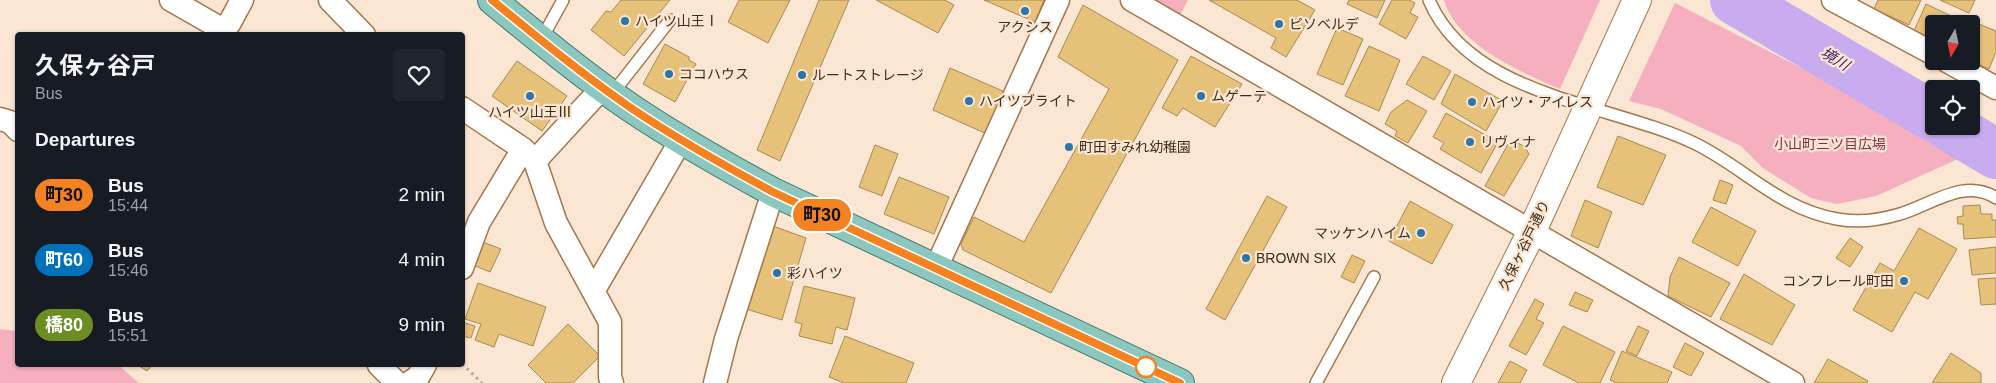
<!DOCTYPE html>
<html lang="en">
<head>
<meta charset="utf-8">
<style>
	:root { --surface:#171b24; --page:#20242c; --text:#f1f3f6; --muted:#9ea1a6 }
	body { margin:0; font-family:Arial,"Noto Sans JP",sans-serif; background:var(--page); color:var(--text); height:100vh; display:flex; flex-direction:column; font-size:19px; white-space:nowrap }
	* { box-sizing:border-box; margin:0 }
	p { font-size:16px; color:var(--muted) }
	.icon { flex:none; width:28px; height:28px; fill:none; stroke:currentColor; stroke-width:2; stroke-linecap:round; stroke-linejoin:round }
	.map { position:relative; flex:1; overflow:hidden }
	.panel { position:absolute; left:15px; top:32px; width:450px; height:335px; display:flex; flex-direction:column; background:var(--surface); border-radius:5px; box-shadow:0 1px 4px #0004 }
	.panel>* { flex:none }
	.badge { padding:0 10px; border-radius:16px; font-size:18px; line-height:32px }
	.needle { width:32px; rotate:189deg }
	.fabs { position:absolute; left:1925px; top:15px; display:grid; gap:10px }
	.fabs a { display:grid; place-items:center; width:55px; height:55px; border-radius:5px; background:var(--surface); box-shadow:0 1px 4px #0004; font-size:25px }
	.map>.badge { position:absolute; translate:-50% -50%; box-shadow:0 0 0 2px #fff }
	h2 { padding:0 20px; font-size:19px; line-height:45px }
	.round { display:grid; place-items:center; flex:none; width:52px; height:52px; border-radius:5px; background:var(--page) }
	.overview { display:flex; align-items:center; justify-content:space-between; height:85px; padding:0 20px }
	h1 { font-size:24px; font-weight:700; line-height:38px }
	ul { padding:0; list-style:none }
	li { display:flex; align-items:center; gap:15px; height:65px; padding:0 20px }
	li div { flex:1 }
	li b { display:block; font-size:19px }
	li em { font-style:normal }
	li .badge { min-width:55px; font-weight:700; text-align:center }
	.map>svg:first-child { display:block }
</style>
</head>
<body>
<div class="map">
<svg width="1996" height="383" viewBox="0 0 1996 383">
	<rect width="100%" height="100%" fill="#fbe6d3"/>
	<!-- green -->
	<path fill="#f6afbf" d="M1155,0H1188L1180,15Z
		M1444,0H1600L1560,89C1521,72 1457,45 1444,0Z
		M1675,3L1969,154L1876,196L1837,204L1811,198L1763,168L1741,146L1661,109L1629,101Z
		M0,329L17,331L18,365H118L139,383H0Z"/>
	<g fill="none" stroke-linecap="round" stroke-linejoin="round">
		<!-- river -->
		<path stroke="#c9abef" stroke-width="50" d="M1735,0L1934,117
			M1949,126L1996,154"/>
	</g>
	<!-- building -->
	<path fill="#e5c17a" stroke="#a88b50" d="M621,0H670L624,56L591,30L606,11L611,12Z
		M739,0H790L768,43L728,22Z
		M819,0H849L780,161L757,150Z
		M876,0H945L954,5L938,33Z
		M984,0H1044L1035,22Z
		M1209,0H1297L1315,10L1286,57L1271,48L1276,38Z
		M1349,0H1385L1377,18L1347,4Z
		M1392,0H1409L1415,3L1410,13L1418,17L1406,39L1379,24Z
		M1878,0H1921L1909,25L1874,9Z
		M1940,0H1975L1969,13Z
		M1926,4L1964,22L1963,24H1934V39L1914,31Z
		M1083,5L1178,60L1051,293L963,250L961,244L974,217L1024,242L1109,89L1058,57Z
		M1974,22L1996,31V52L1989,69L1971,61V28Z
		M1337,28L1363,39L1343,85L1317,74Z
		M665,44L689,57V60L696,64L675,102L643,84Z
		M1369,46L1400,60L1379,111L1345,96Z
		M1191,56L1242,84L1215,127L1183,108L1177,116L1162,108Z
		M1423,56L1451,71L1434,100L1406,84Z
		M517,61L567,96L542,131L492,96Z
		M950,68L1005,92L987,134L933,110Z
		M1455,74L1503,101L1486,131L1441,104Z
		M1407,100L1427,111L1408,143L1395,136L1397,131L1385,124L1391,112Z
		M1446,113L1498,142L1481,173L1440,149L1444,143L1433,137Z
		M1618,136L1666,155L1643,205L1597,187Z
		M1516,142L1525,147L1529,154L1504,196L1485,186L1508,144Z
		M875,145L898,154L882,196L859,187Z
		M899,177L949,197L934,234L884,214Z
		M1720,180L1733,185L1726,204L1713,200Z
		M1267,196L1287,207L1225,320L1206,309Z
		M1585,200L1612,212L1598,248L1571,236Z
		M1410,201L1453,225L1432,264L1389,241Z
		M1980,205L1981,214H1992V220H1996V237L1964,239L1963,224H1958L1957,217L1963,216V206Z
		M1711,207L1756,231L1738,266L1692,242Z
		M773,226L806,238L782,320L746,309Z
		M1919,228L1957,249L1928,299L1915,292L1892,332L1853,310L1880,263L1894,271Z
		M1850,238L1863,247L1850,267L1836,258Z
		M483,242L501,249L490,272L473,265Z
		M1996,247V273L1972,275L1969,250Z
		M1352,255L1365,261L1354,283L1341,277Z
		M1679,257L1730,283L1711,317L1668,296L1670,277Z
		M1744,274L1795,305L1772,345L1720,319Z
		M1996,278V304L1981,305L1978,279Z
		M478,283L546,307L533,346L499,334L494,347L475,340L481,324L465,319Z
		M804,286L855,298L847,330L836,327L832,344L799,336L802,324L795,322Z
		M1575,292L1593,300L1587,312L1569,305Z
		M1535,299L1544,304L1536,319L1544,323L1526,355L1509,346Z
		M462,322L475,326L471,338L462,336Z
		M568,324L600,356L573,383H546L528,365Z
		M1563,326L1615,352L1600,383H1579L1543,365Z
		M1638,326L1649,331L1637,356L1626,351Z
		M845,336L914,363L906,383H844L829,377Z
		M1685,343L1704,353L1691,376L1673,367Z
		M1622,351L1672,372L1667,383H1617L1610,380Z
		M1951,353L1981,373V383H1932Z
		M1828,359L1868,381L1867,383H1814Z
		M1510,361L1527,370L1520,383H1498Z
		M138,365H152L147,371Z"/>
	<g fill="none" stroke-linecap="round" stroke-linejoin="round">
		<defs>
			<path id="lane" d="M1429,0C1470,97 1610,103 1694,143C1744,167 1779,209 1837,219C1858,223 1880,220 1900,214C1931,205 1965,177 1996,198
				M541,40L563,0
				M612,94L670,20
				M1316,383L1374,277"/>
			<path id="street" d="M171,0L220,28L229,24L242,0
				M330,0L364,35
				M1132,0L1793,383
				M1833,0L1934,54
				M1947,61L1996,88
				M462,108L523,149L535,161L556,223L610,322V377L612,383
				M0,119L10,122L18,130
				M535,161L603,87
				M462,268L479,222L523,149
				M936,268L1058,0
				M594,290L681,140
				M379,365L397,383
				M409,383L418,377L425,365
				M715,383L726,339L773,192"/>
			<path id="secondary" d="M1456,383L1531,233L1637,0"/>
			<path id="primary" d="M492,0C537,37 583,75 631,108C677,139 725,166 773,192L1180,383"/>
		</defs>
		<!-- lane casing -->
		<use href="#lane" stroke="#a57648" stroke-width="14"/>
		<!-- street casing -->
		<use href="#street" stroke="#a57648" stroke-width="25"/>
		<!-- secondary casing -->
		<use href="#secondary" stroke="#a57648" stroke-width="30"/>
		<!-- primary casing -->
		<use href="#primary" stroke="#3e7869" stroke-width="30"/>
		<!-- path -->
		<path stroke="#bca794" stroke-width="3" stroke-dasharray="2.5 4" stroke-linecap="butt" d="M462,364L482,383"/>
		<!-- lane -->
		<use href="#lane" stroke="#fff" stroke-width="11"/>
		<!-- street -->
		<use href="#street" stroke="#fff" stroke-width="22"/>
		<!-- secondary -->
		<use href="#secondary" stroke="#fff" stroke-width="28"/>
		<!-- primary -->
		<use href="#primary" stroke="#8bc7bf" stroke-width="28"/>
	</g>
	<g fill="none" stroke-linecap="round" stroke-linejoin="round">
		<defs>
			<path id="line" d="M492,0C537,37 583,75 631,108C677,139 725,166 773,192L1180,383"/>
		</defs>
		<!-- line casing -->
		<use href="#line" stroke="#fff" stroke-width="11"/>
		<!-- line -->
		<use href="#line" stroke="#f58220" stroke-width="8"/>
	</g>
	<!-- markers -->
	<g fill="#2d74a9" stroke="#fbe6d3" stroke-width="2">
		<circle cx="1025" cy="11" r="5"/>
		<circle cx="625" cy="21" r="5"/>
		<circle cx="1279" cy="24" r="5"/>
		<circle cx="669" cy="74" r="5"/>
		<circle cx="802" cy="75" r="5"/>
		<circle cx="530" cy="96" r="5"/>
		<circle cx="1201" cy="96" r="5"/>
		<circle cx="969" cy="101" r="5"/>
		<circle cx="1472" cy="102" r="5"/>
		<circle cx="1470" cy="142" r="5"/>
		<circle cx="1069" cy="147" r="5"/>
		<circle cx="1421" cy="233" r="5"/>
		<circle cx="1246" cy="258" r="5"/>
		<circle cx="777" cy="273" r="5"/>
		<circle cx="1904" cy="281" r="5"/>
	</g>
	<circle fill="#fff" stroke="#f58220" stroke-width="2.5" cx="1146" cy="367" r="10"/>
	<g text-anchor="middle" stroke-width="4.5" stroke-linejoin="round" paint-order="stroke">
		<!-- poi labels -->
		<g font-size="14" fill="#402c18" stroke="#fbe6d3" text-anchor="start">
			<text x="635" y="26">ハイツ山王Ⅰ</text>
			<text x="1289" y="29">ピソベルデ</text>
			<text x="1025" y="32" text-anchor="middle">アクシス</text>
			<text x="679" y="79">ココハウス</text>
			<text x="812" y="80">ルートストレージ</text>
			<text x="1211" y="101">ムゲーテ</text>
			<text x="979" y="106">ハイツブライト</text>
			<text x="1482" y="107">ハイツ・アイレス</text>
			<text x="530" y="117" text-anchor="middle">ハイツ山王Ⅲ</text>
			<text x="1480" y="147">リヴィナ</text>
			<text x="1079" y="152">町田すみれ幼稚園</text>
			<text x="1411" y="238" text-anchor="end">マッケンハイム</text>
			<text x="1256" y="263">BROWN SIX</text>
			<text x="787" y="278">彩ハイツ</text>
			<text x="1894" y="286" text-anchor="end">コンフレール町田</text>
		</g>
		<!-- park labels -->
		<g font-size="14" fill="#892c4a" stroke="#fbe6d3">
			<text x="1830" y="149">小山町三ツ目広場</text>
		</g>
		<!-- street labels -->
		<g font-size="14" fill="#402c18" stroke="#fbe6d3">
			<text transform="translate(1524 245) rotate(-64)" y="5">久保ヶ谷戸通り</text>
		</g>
		<!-- water labels -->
		<g font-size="15" font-style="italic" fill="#48206d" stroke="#fbe6d3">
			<text transform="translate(1835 59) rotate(31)" y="5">境川</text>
		</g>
	</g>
</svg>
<div class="fabs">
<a><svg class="needle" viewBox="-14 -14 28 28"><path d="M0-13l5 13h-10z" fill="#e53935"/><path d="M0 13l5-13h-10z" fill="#9ea1a6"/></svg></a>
<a><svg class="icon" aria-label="locate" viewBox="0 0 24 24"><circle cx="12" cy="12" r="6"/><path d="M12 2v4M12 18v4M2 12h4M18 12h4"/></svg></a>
</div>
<b class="badge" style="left:822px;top:215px;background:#f58220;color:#111">町30</b>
<section class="panel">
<div class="overview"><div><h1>久保ヶ谷戸</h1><p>Bus</p></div><a class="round"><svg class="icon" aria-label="heart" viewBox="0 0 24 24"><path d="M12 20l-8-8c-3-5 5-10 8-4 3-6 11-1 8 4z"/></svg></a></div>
<h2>Departures</h2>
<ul>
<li><span class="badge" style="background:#f58220;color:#111">町30</span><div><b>Bus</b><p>15:44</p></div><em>2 min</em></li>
<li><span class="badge" style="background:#0072bc;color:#fff">町60</span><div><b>Bus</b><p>15:46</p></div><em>4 min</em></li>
<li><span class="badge" style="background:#6b8e23;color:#fff">橋80</span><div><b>Bus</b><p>15:51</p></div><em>9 min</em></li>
</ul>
</section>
</div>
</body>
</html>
